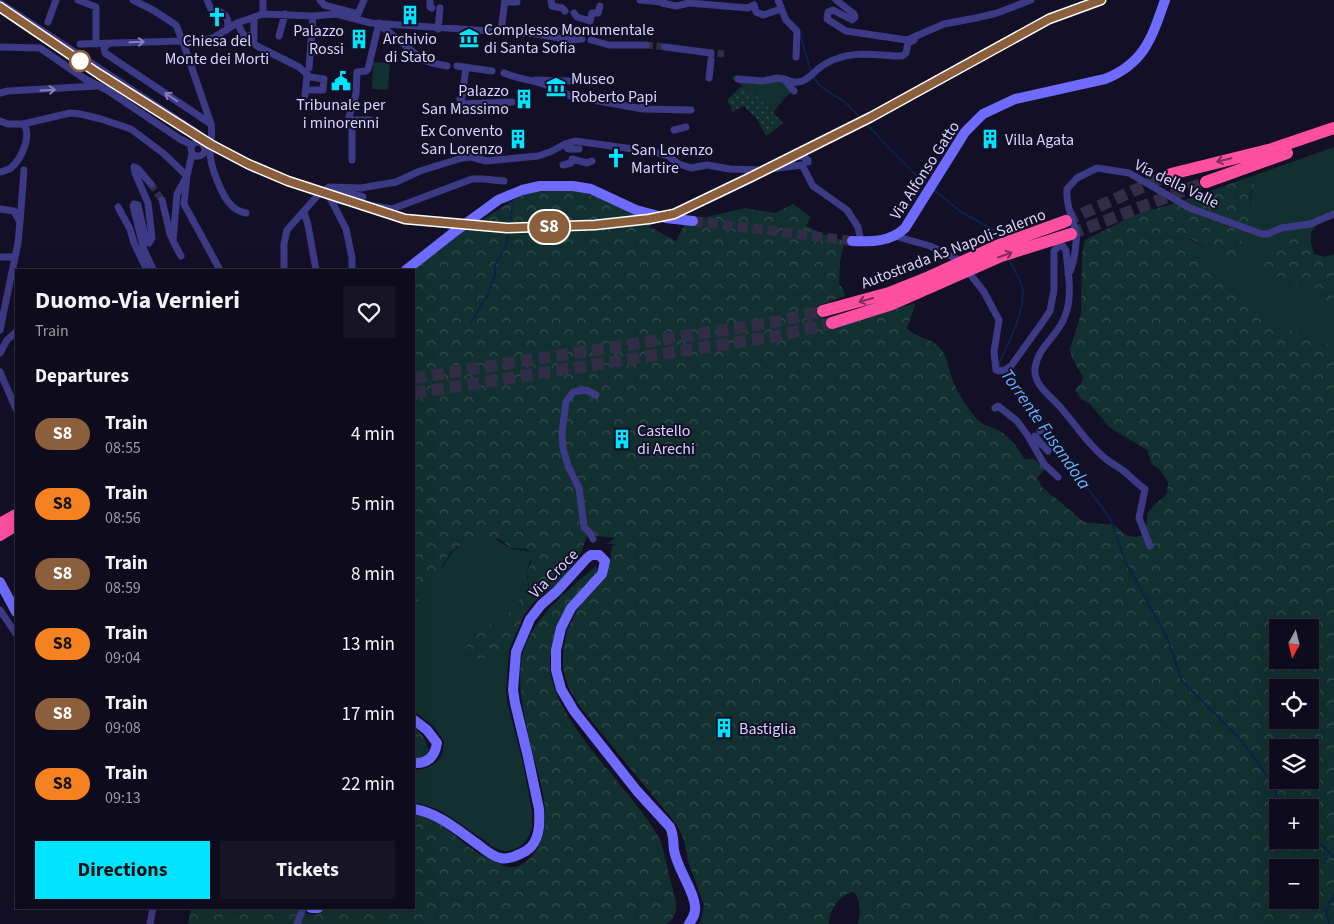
<!DOCTYPE html>
<html lang="en">
<head>
<meta charset="utf-8">
<style>
	:root { --surface:#0e0b1c; --page:#171425; --text:#f1f3f6; --muted:#9b9ba3; --line:#2e2b3b; --accent:#00e5ff }
	body { margin:0; font-family:"Source Sans 3",sans-serif; background:var(--page); color:var(--text); height:100vh; display:flex; flex-direction:column; font-size:19px; white-space:nowrap }
	* { box-sizing:border-box; margin:0 }
	p { font-size:16px; color:var(--muted) }
	.icon { flex:none; width:28px; height:28px; fill:none; stroke:currentColor; stroke-width:2; stroke-linecap:round; stroke-linejoin:round }
	.map { position:relative; flex:1; overflow:hidden }
	.sheet { position:absolute; left:15px; top:269px; width:400px; height:640px; display:flex; flex-direction:column; background:var(--surface); border-radius:0px; box-shadow:0 5px 20px #0002,0 0 0 1px var(--line) }
	.sheet>* { flex:none }
	.badge { padding:0 10px; border-radius:16px; font-size:18px; line-height:32px }
	.needle { width:32px; rotate:187deg }
	.tools { position:absolute; left:1269px; top:619px; display:grid; gap:10px }
	.tools a { display:grid; place-items:center; width:50px; height:50px; border-radius:0px; background:var(--surface); box-shadow:0 5px 20px #0002,0 0 0 1px var(--line); font-size:25px }
	.map>.badge { position:absolute; translate:-50% -50%; box-shadow:0 0 0 2px #fff }
	h2 { padding:0 20px; font-size:19px; line-height:45px }
	.round { display:grid; place-items:center; flex:none; width:52px; height:52px; border-radius:0px; background:var(--page) }
	.headline { display:flex; align-items:center; justify-content:space-between; height:85px; padding:0 20px }
	h1 { font-size:24px; font-weight:700; line-height:38px }
	.action { display:flex; gap:10px; margin-top:auto; padding:10px 20px }
	.action a { flex:1; height:58px; border-radius:0px; background:var(--accent); color:#111; font-size:20px; font-weight:700; line-height:58px; text-align:center }
	.action a+a { background:var(--page); color:var(--text) }
	ul { padding:0; list-style:none }
	li { display:flex; align-items:center; gap:15px; height:70px; padding:0 20px }
	li div { flex:1 }
	li b { display:block; font-size:19px }
	li em { font-style:normal }
	li .badge { min-width:55px; font-weight:700; text-align:center }
	.map>svg:first-child { display:block }
</style>
</head>
<body>
<div class="map">
<svg width="1334" height="924" viewBox="0 0 1334 924">
	<defs>
		<pattern id="forest-crowns" width="20" height="18" patternUnits="userSpaceOnUse" patternTransform="scale(1.25)"><rect width="20" height="18" fill="#12302f"/><path d="M2 6a3 3 0 1 1 6 0M12 15a3 3 0 1 1 6 0" fill="none" stroke="#344d4e"/></pattern>
		<pattern id="park-dots" width="8" height="8" patternUnits="userSpaceOnUse" patternTransform="scale(1.25)"><rect width="8" height="8" fill="#12302f"/><path d="M2 2h.1M6 6h.1" fill="none" stroke="#344d4e" stroke-width="1.8" stroke-linecap="round"/></pattern>
	</defs>
	<rect width="100%" height="100%" fill="#130f26"/>
	<!-- green -->
	<path fill="#12302f" d="M373,62L390,63L388,90L372,89Z
		M736,75L737,79H780L792,92L784,99L773,113L756,95L731,78Z
		M1334,147V215L1318,224L1311,232L1291,237L1280,277C1301,283 1310,305 1334,311V344L1309,341L1295,331L1273,328L1268,325L1252,303L1207,270L1197,257L1186,254L1173,238C1190,235 1201,246 1214,255L1241,241L1234,233L1236,228L1249,216L1253,181L1252,176Z
		M483,538C499,537 498,542 510,548C517,551 524,548 531,553C532,561 528,565 527,573C526,580 531,585 527,593L499,625L494,626L480,620L467,659H477L509,650L506,691L508,705L522,759L532,810C533,827 532,841 515,849C511,851 505,852 500,850C493,848 487,842 481,838C458,823 441,806 414,803V770C424,770 437,765 442,754C444,751 443,745 444,741L432,725L414,711V623H417L420,618L419,597L420,592L440,578C448,549 456,547 483,538Z"/>
	<!-- forest -->
	<path fill="url(#forest-crowns)" fill-rule="evenodd" d="M1252,176L1254,186L1251,191L1249,222L1246,225L1236,228L1234,233C1237,237 1242,240 1243,246C1245,262 1221,259 1212,254C1206,250 1200,243 1193,240C1187,238 1179,237 1173,238L1186,254L1197,257L1207,270L1252,303L1268,325L1273,328L1295,331L1309,341L1334,344V924H858C861,911 861,903 854,892C840,894 829,910 829,924H700L704,905L688,861L684,840L677,825L580,707L568,686L563,669V651L567,631L576,612L610,562L612,546L616,544H607L615,538L595,536L588,534L579,558L570,568L566,577L536,600L524,615L509,650C497,655 475,664 462,656V651L473,639L480,620L494,626L499,625L529,588L527,572L531,563V553L526,549L511,548L499,539L488,538L458,547L450,553L444,563L440,578L435,586L420,592L419,597L420,618L417,623H414V270L443,244L523,194L555,189L582,192L652,216L650,227L676,241L686,222L745,208L775,213L793,204L811,217L806,226L826,235L845,241L840,261L839,284L843,289L845,296L820,305L826,329L916,303L907,328C915,338 930,337 939,347C948,357 948,367 952,379C957,392 967,407 976,418C983,426 987,425 996,429C1009,435 1018,447 1024,459H1034L1045,469L1037,478L1042,487L1084,522L1114,525L1126,535L1136,537L1141,536L1145,532L1148,512L1155,504L1164,497L1167,493L1168,482L1160,470L1152,464L1147,450L1109,427L1090,404L1081,399L1075,390L1082,382L1083,377L1072,358L1070,349L1081,314L1082,253L1085,240L1135,215L1188,199ZM1278,628H1310V660H1278ZM1278,688H1310V720H1278ZM1278,748H1310V780H1278ZM1278,808H1310V840H1278ZM1278,868H1310V900H1278Z
		M1311,232V243L1314,254L1325,257L1334,254V311C1314,306 1304,289 1287,280C1278,275 1268,279 1263,268C1272,240 1285,238 1311,232Z
		M596,566L598,570C591,585 579,593 569,605C556,618 551,644 550,662C547,717 633,789 659,838C665,851 667,869 671,882C675,898 682,912 667,924H188L191,908H300C307,918 317,915 325,908H414V815C438,814 456,840 475,851C480,855 486,857 492,860C498,863 506,868 513,867C520,867 528,861 532,856C562,819 532,765 526,724C522,702 517,675 523,652C534,616 568,590 596,566Z
		M414,728C423,734 427,740 428,751L423,757L414,758Z"/>
	<!-- park -->
	<path fill="url(#park-dots)" d="M742,86L756,95L783,123L766,136L757,119L744,106L732,112L731,107L727,100Z"/>
	<g fill="none" stroke-linecap="round" stroke-linejoin="round">
		<!-- stream -->
		<path stroke="#0c2248" stroke-width="2" d="M800,34L811,72
			M813,77C823,92 836,94 848,105C875,131 898,161 927,184
			M933,189L961,212L994,230L999,240
			M471,322L487,296L495,275V265L506,246L513,204
			M1001,368L999,364C1008,343 1027,309 1022,286C1019,277 1012,266 1008,258
			M1003,372C1012,392 1033,407 1044,426
			M1047,430L1062,455L1110,518L1125,561L1168,640L1182,681L1241,740L1271,781L1282,808
			M1310,840L1324,847L1334,858
			M1329,924L1326,911L1334,895"/>
		<!-- street-tunnel -->
		<path stroke="#312d47" stroke-width="7" stroke-dasharray="7 3.5" stroke-linecap="butt" d="M646,45L665,47
			M711,57V53L724,54
			M151,184L162,200"/>
		<!-- secondary-tunnel -->
		<path stroke="#312d47" stroke-width="10" stroke-dasharray="10 5" stroke-linecap="butt" d="M693,221L852,241"/>
		<!-- highway-tunnel -->
		<path stroke="#312d47" stroke-width="12" stroke-dasharray="12 6" stroke-linecap="butt" d="M1066,221L1171,174
			M1071,234L1206,182
			M414,378L775,322L823,311
			M414,393L777,336L832,323"/>
		<!-- street -->
		<path stroke="#3d3a85" stroke-width="7" d="M78,0L96,7V44
			M133,0L153,10L176,25L184,45L213,38L237,23L263,14L313,16L336,14L371,23L537,34L571,40L582,39
			M207,0L211,9C223,11 231,17 227,30
			M320,0L324,5L358,14L364,0
			M430,0V7L432,8
			M551,0L552,6L562,8L565,11
			M640,0L662,2
			M663,0L662,3L676,6L689,3L748,8L754,5L756,12L763,15L781,9
			M778,0L786,20L797,31L796,57
			M836,0L854,14L855,17L852,20L833,10L828,12L827,19L846,31L907,40L944,24L976,18L997,13L1031,0
			M505,2H517
			M0,3L196,132L200,137L203,145L211,144
			M574,13L577,17L590,21L592,13H598L600,6
			M263,14V0
			M48,22L56,0
			M237,23L243,34L257,46L299,67L310,77L324,79L323,90H311
			M379,24L423,60L432,63L447,66
			M438,29L440,8
			M501,31L505,0
			M250,36L254,39V17
			M279,36L285,14
			M591,40L609,45H646
			M80,44L183,41
			M108,44L104,48L105,53L211,124
			M184,45L211,124C213,134 210,142 210,152C210,166 222,197 232,206C236,210 241,212 246,213
			M0,47L40,48L85,79L107,90L180,139L192,145
			M665,47L711,53
			M457,66L492,71
			M466,67L462,98L460,99L461,104L512,102
			M309,68L313,16
			M504,73C518,79 532,80 546,85
			M709,78L711,60
			M738,79L763,81L777,78L784,79
			M535,80L569,81
			M553,88L571,96
			M794,91L784,79C801,87 807,79 818,69C824,64 832,60 839,58C859,51 882,56 902,56L906,53L908,43L914,40
			M0,93L8,91L97,86
			M305,95L307,75
			M576,97L643,109L691,110
			M643,109V97
			M0,121L8,124H23C33,135 21,159 11,168C8,170 4,171 0,172
			M23,124L70,113L80,114L101,119L131,129L163,153L187,176L177,194L173,241L181,256
			M674,130L686,127
			M191 149a7 7 0 1 1 14 0a7 7 0 1 1-14 0Z
			M565,144L568,149H579
			M192,154L187,176L184,204L220,270
			M792,159C797,156 803,155 808,160V162H806
			M352,160V124L372,126L374,124L370,120H349V117L356,94L357,72L366,71L368,69L379,23
			M563,165L571,163L572,159L587,163L592,161
			M151,184L138,169L134,167L135,173L148,203L152,238L149,243L144,232L138,205L134,204L133,206L144,250L153,269L151,270
			M328,188L334,192L361,196L363,197L361,199L338,197L337,200L392,209L472,179H483L504,181
			M338,197L333,196L330,198L346,229L352,258V270
			M162,200L170,234L173,240
			M118,207L130,229L134,243L146,268L150,270
			M0,209L14,211L20,222L18,243L0,330
			M304,212L308,225L316,270
			M20,222L24,170
			M895,236L930,246L959,260L984,292L999,320L994,352L996,370L999,371L1005,370L1011,366L1044,320L1050,311L1054,290V251L1059,246H1063L1066,251C1068,272 1073,296 1065,316C1059,335 1038,346 1035,368C1033,385 1051,396 1061,408C1076,425 1088,445 1106,459C1112,464 1119,467 1125,472C1132,478 1137,484 1145,489L1139,518L1150,546
			M0,257H15
			M284,270V244L287,230L319,194L329,187L361,188L396,182L420,171L462,158L471,157L486,161L538,156L550,152L565,144L575,141L655,152L668,156L679,164L691,168L707,165L730,169L761,170L802,165L813,186L847,210L858,227L861,242
			M1068,274C1074,269 1077,240 1076,232C1072,217 1066,205 1067,189L1077,178L1097,168L1129,173L1190,208L1262,234H1268L1281,228L1310,224L1334,214
			M0,353L7,340L16,332
			M0,372L16,409
			M995,408L998,406L1017,421L1028,436L1044,464L1058,477
			M1040,431L1048,425
			M1036,446L1035,436L1047,450L1048,451L1049,449
			M593,539L590,533L584,527L579,488L568,466L563,448L562,432L566,402L573,392L586,390L596,395
			M0,610L16,634
			M150,924L153,908
			M297,924L303,908"/>
		<!-- secondary -->
		<path stroke="#6f6bff" stroke-width="10" d="M852,241C871,242 891,242 905,228L965,132L983,114L1015,99L1105,79C1145,63 1152,37 1165,0
			M406,270L453,233L498,200L522,190L540,186H573L591,189L636,210L666,218L693,221
			M0,582L16,612
			M414,720L427,730L437,743C435,756 428,764 414,763
			M414,809C439,813 460,832 480,846C486,851 493,856 500,858C509,860 518,855 526,851C540,842 540,824 539,809L528,757L515,703L513,690L516,652L530,619L541,605L557,591L587,558L591,555H599L605,561L602,574L571,608L561,628L556,650V670L561,689L574,711L637,791L670,827C674,835 673,842 674,850C677,869 694,890 695,906C696,913 693,918 689,924
			M311,908H318"/>
		<!-- highway -->
		<path stroke="#ff4fa3" stroke-width="12" d="M1171,174L1272,149L1334,128
			M1206,182L1287,153
			M823,311L889,293L929,277L997,246L1066,221
			M832,323L892,304L1001,256L1071,234
			M0,524L16,515
			M0,535L16,525"/>
		<defs>
			<path id="rail" d="M828,138L933,84L1049,19L1101,0
				M217,148L248,164L287,181"/>
		</defs>
		<!-- rail casing -->
		<use href="#rail" stroke="#00e5ff" stroke-width="4"/>
		<!-- rail -->
		<use href="#rail" stroke="#130f26" stroke-width="2" stroke-dasharray="5.5" stroke-linecap="butt"/>
	</g>
	<!-- one-way arrows -->
	<defs><path id="oneway-shaft" d="M-6 0H5M1.5-3L5.5 0L1.5 3" fill="none" stroke-width="1.6" stroke-linecap="round" stroke-linejoin="round" transform="scale(1.25)"/></defs>
	<g stroke="#837fbc">
		<use href="#oneway-shaft" transform="translate(137 42) rotate(-2)"/>
		<use href="#oneway-shaft" transform="translate(48 90) rotate(-3)"/>
		<use href="#oneway-shaft" transform="translate(171 97) rotate(-146)"/>
	</g>
	<g stroke="#7d2c5e">
		<use href="#oneway-shaft" transform="translate(1224 160) rotate(167)"/>
		<use href="#oneway-shaft" transform="translate(1005 255) rotate(-19)"/>
		<use href="#oneway-shaft" transform="translate(866 300) rotate(164)"/>
	</g>
	<g fill="none" stroke-linecap="round" stroke-linejoin="round">
		<defs>
			<path id="line" d="M0,7L99,74L210,144L248,164L288,181L405,219L507,228L595,225L649,219L674,214L749,178L871,117L1049,19L1101,0"/>
		</defs>
		<!-- line casing -->
		<use href="#line" stroke="#fff" stroke-width="11"/>
		<!-- line -->
		<use href="#line" stroke="#8b5e3c" stroke-width="8"/>
	</g>
	<!-- icons -->
	<defs>
		<symbol id="building-bare" viewBox="-9 -9 18 18"><path d="M-4-6H4V6H1V3H-1V6H-4ZM-2.5-4.3h1.7v1.8h-1.7ZM.8-4.3h1.7v1.8H.8ZM-2.5-1h1.7V.8h-1.7ZM.8-1h1.7V.8H.8Z" fill="#00e5ff" stroke="#130f26" stroke-width="2.5" paint-order="stroke"/></symbol>
		<symbol id="church-bare" viewBox="-9 -9 18 18"><path d="M-1.2-6h2.4v3.5h3.3v2.4h-3.3V6h-2.4V-.1h-3.3v-2.4h3.3Z" fill="#00e5ff" stroke="#130f26" stroke-width="2.5" paint-order="stroke"/></symbol>
		<symbol id="museum-bare" viewBox="-9 -9 18 18"><path d="M0-6L6-3V-2H-6V-3ZM-5-1h2V3h-2ZM-1-1h2V3h-2ZM3-1h2V3H3ZM-6 4H6V6H-6Z" fill="#00e5ff" stroke="#130f26" stroke-width="2.5" paint-order="stroke"/></symbol>
		<symbol id="civic-bare" viewBox="-9 -9 18 18"><path d="M-.6-6.5H3V-4.5H.6V-3L4-1V1h2V6H-6V1h2V-1L-.6-3ZM-1.2 2.5V6h2.4V2.5Z" fill="#00e5ff" stroke="#130f26" stroke-width="2.5" paint-order="stroke"/></symbol>
	</defs>
	<g fill-rule="evenodd">
		<use href="#building-bare" x="396" y="1" width="28" height="28"/>
		<use href="#church-bare" x="203" y="3" width="28" height="28"/>
		<use href="#museum-bare" x="455" y="24" width="28" height="28"/>
		<use href="#building-bare" x="345" y="25" width="28" height="28"/>
		<use href="#civic-bare" x="327" y="67" width="28" height="28"/>
		<use href="#museum-bare" x="542" y="73" width="28" height="28"/>
		<use href="#building-bare" x="510" y="85" width="28" height="28"/>
		<use href="#building-bare" x="504" y="125" width="28" height="28"/>
		<use href="#building-bare" x="976" y="125" width="28" height="28"/>
		<use href="#church-bare" x="602" y="144" width="28" height="28"/>
		<use href="#building-bare" x="608" y="425" width="28" height="28"/>
		<use href="#building-bare" x="710" y="714" width="28" height="28"/>
	</g>
	<!-- markers -->
	<circle fill="#fff" stroke="#8b5e3c" stroke-width="2.5" cx="80" cy="61" r="10"/>
	<g text-anchor="middle" stroke-width="4" stroke-linejoin="round" paint-order="stroke">
		<!-- poi labels -->
		<g font-size="16" fill="#d9d4ff" stroke="#130f26" text-anchor="start">
			<text x="484" y="35">Complesso Monumentale<tspan x="484" dy="18">di Santa Sofia</tspan></text>
			<text x="344" y="36" text-anchor="end">Palazzo<tspan x="344" dy="18">Rossi</tspan></text>
			<text x="410" y="44" text-anchor="middle">Archivio<tspan x="410" dy="18">di Stato</tspan></text>
			<text x="217" y="46" text-anchor="middle">Chiesa del<tspan x="217" dy="18">Monte dei Morti</tspan></text>
			<text x="571" y="84">Museo<tspan x="571" dy="18">Roberto Papi</tspan></text>
			<text x="509" y="96" text-anchor="end">Palazzo<tspan x="509" dy="18">San Massimo</tspan></text>
			<text x="341" y="110" text-anchor="middle">Tribunale per<tspan x="341" dy="18">i minorenni</tspan></text>
			<text x="503" y="136" text-anchor="end">Ex Convento<tspan x="503" dy="18">San Lorenzo</tspan></text>
			<text x="1005" y="145">Villa Agata</text>
			<text x="631" y="155">San Lorenzo<tspan x="631" dy="18">Martire</tspan></text>
			<text x="637" y="436">Castello<tspan x="637" dy="18">di Arechi</tspan></text>
			<text x="739" y="734">Bastiglia</text>
		</g>
		<!-- street labels -->
		<g font-size="16" fill="#d9d4ff" stroke="#130f26">
			<text transform="translate(924 170) rotate(-57)" y="6">Via Alfonso Gatto</text>
			<text transform="translate(1177 183) rotate(26)" y="6">Via della Valle</text>
			<text transform="translate(953 248) rotate(-21)" y="6">Autostrada A3 Napoli-Salerno</text>
			<text transform="translate(553 573) rotate(-45)" y="6">Via Croce</text>
		</g>
		<!-- water labels -->
		<g font-size="18" font-style="italic" fill="#62b6ff" stroke="#130f26">
			<text transform="translate(1046 429) rotate(55)" y="6">Torrente Fusandola</text>
		</g>
	</g>
</svg>
<div class="tools">
<a><svg class="needle" viewBox="-14 -14 28 28"><path d="M0-13l5 13h-10z" fill="#e53935"/><path d="M0 13l5-13h-10z" fill="#9b9ba3"/></svg></a>
<a><svg class="icon" aria-label="locate" viewBox="0 0 24 24"><circle cx="12" cy="12" r="6"/><path d="M12 2v4M12 18v4M2 12h4M18 12h4"/></svg></a>
<a><svg class="icon" aria-label="layers" viewBox="0 0 24 24"><path d="M12 4l9 5-9 5-9-5zM3 14l9 5 9-5"/></svg></a>
<a>+</a>
<a>−</a>
</div>
<b class="badge" style="left:549px;top:227px;background:#8b5e3c;color:#fff">S8</b>
<section class="sheet">
<div class="headline"><div><h1>Duomo-Via Vernieri</h1><p>Train</p></div><a class="round"><svg class="icon" aria-label="heart" viewBox="0 0 24 24"><path d="M12 20l-8-8c-3-5 5-10 8-4 3-6 11-1 8 4z"/></svg></a></div>
<h2>Departures</h2>
<ul>
<li><span class="badge" style="background:#8b5e3c;color:#fff">S8</span><div><b>Train</b><p>08:55</p></div><em>4 min</em></li>
<li><span class="badge" style="background:#f58220;color:#111">S8</span><div><b>Train</b><p>08:56</p></div><em>5 min</em></li>
<li><span class="badge" style="background:#8b5e3c;color:#fff">S8</span><div><b>Train</b><p>08:59</p></div><em>8 min</em></li>
<li><span class="badge" style="background:#f58220;color:#111">S8</span><div><b>Train</b><p>09:04</p></div><em>13 min</em></li>
<li><span class="badge" style="background:#8b5e3c;color:#fff">S8</span><div><b>Train</b><p>09:08</p></div><em>17 min</em></li>
<li><span class="badge" style="background:#f58220;color:#111">S8</span><div><b>Train</b><p>09:13</p></div><em>22 min</em></li>
</ul>
<div class="action"><a>Directions</a><a>Tickets</a></div>
</section>
</div>
</body>
</html>
